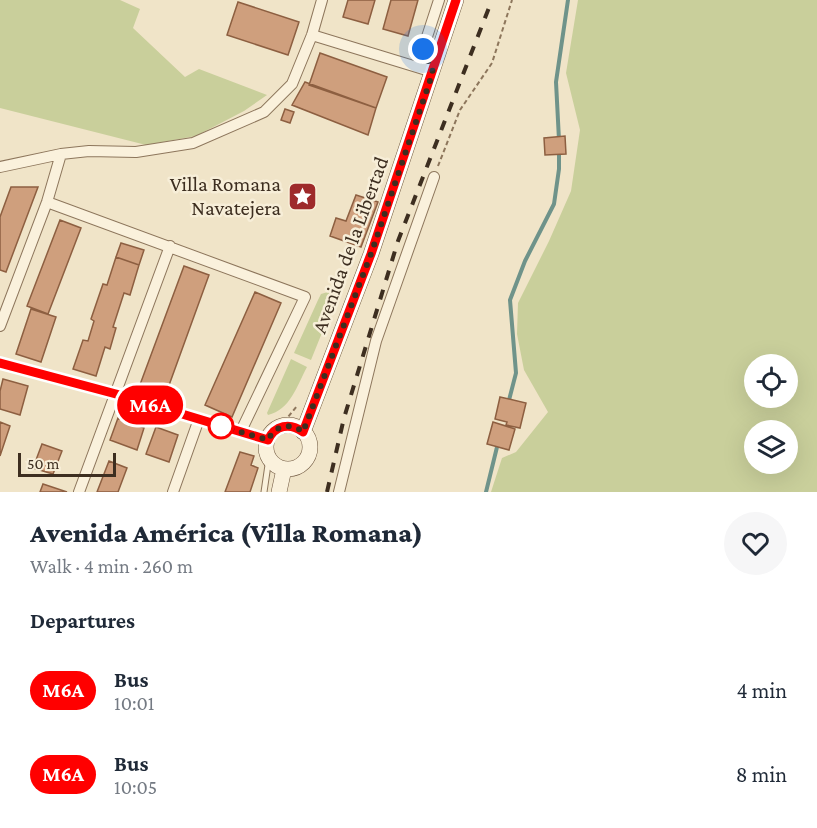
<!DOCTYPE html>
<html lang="en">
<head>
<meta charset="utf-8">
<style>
	:root { --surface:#fff; --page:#f6f6f7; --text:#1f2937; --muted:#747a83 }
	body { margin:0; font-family:"Crimson Pro",serif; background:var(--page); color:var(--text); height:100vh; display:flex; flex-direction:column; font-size:22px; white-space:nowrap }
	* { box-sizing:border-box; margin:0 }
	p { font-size:20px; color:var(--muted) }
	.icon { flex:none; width:33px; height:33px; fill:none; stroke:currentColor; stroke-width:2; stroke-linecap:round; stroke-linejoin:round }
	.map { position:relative; height:492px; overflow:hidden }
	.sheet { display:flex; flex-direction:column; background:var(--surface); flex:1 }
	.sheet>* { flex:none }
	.badge { padding:0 12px; border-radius:20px; font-size:21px; line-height:39px }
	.tools { position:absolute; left:744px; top:354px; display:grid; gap:12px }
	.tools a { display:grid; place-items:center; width:54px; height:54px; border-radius:50%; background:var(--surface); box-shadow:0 6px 24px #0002; font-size:30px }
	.scale { position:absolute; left:18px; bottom:15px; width:98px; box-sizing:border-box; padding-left:6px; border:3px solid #3d2e20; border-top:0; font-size:16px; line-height:21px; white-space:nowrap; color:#3d2e20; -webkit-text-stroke:4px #f7eed8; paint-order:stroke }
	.you { position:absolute; width:30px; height:30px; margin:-15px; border:4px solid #fff; border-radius:50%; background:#1a73e8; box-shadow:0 0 0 9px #1a73e833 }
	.map>.badge { position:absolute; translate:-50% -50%; box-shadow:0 0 0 3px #fff }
	h2 { padding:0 30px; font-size:22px; line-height:54px }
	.round { display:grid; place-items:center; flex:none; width:63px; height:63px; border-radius:32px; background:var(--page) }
	.overview { display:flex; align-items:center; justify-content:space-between; height:102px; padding:0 30px }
	h1 { font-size:28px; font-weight:800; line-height:45px }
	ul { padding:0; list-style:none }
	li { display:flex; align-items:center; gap:18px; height:84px; padding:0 30px }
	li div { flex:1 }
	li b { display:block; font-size:22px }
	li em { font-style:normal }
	li .badge { min-width:66px; font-weight:700; text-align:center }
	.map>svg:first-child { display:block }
</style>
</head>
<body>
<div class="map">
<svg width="817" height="492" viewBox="0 0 817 492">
	<rect width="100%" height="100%" fill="#f0e4c8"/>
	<!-- green -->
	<path fill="#c9cf9b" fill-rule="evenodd" d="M0,0H120L140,9L133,28L185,77L199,69L267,95L244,111L196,136L146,145L0,108Z
		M578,0H817V492H491L502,458L516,452L548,412L524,370L517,334L518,303L549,241L571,191L580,130L566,73ZM754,364H788V398H754ZM754,430H788V464H754Z
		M328,292L334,297V303L311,360L294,353L318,300L321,294Z
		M291,359L307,367C297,386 290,410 268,415L267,413Z"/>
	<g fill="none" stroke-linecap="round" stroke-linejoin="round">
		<!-- stream -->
		<path stroke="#6f938a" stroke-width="4" d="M559,140L556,82L568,0
			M508,404L516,373L510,300L525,261L554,204L559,169V150
			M486,492L498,443"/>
	</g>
	<!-- building -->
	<path fill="#cf9f7d" stroke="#8d5f41" stroke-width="1.5" d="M348,0H375L368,24L343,17Z
		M391,0H418L408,36L383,29Z
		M238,2L299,22L288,55L227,35Z
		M320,53L387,77L376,108L309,85Z
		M305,82L376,108L368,135L292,105Z
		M285,109L294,112L290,123L281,120Z
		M565,136L566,154L545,155L544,138Z
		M11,187H38L6,272L0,270V217Z
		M356,195L378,202L361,247L330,236L336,218L346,221Z
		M60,220L81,228L48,314L27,306Z
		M121,243L144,250L139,265L116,257Z
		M116,257L139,265L130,295L124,293L113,327L116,328L110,349L105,347L96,376L73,369L83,340L88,341L94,321L91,319L103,284L107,285Z
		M184,266L209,275L164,399L138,390Z
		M255,292L281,303L232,417L205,405Z
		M31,309L56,317L41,362L16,354Z
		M3,379L28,386L20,415L0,409V391Z
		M500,397L526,403L520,428L506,425L507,422L495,419Z
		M118,418L144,428L137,450L110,440Z
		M0,422L10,426L0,456Z
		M493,422L515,429L509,450L487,444Z
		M156,427L178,435L169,462L146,454Z
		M42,444L62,451L53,474L33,468Z
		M240,452L254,456L251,465L258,468L250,492H225Z
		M109,461L127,468L118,492H97Z
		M43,484L67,492H40Z"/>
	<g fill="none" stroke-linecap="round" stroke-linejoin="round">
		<defs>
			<path id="service" d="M264,492L269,458"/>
			<path id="minor" d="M312,35L433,72
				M433,72L423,49L439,0
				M0,167L61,154L89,151L136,152L193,143L264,112L292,84L312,35L322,0
				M47,202L305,297L241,431
				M0,326L47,202L61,154
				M0,363L116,394L268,440
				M79,492L170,246
				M173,492L199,419
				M339,492L376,341L434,177"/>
			<path id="secondary" d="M266 447a22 22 0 1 1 44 0a22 22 0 1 1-44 0Z
				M303,432L371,254L456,0
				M279,492L284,469"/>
		</defs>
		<!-- service casing -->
		<use href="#service" stroke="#8d765c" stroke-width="7"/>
		<!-- minor casing -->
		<use href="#minor" stroke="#8d765c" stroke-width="12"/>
		<!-- secondary casing -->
		<use href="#secondary" stroke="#6f573f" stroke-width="16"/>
		<!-- path -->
		<path stroke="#8d765c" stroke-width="2" stroke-dasharray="4.5 3" stroke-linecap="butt" d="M438,166L460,110L492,63L512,0
			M279,428L297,406"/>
		<!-- service -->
		<use href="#service" stroke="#faf1dc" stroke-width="5"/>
		<!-- minor -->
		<use href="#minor" stroke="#faf1dc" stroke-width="10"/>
		<!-- secondary -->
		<use href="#secondary" stroke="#faf1dc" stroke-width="15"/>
		<!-- rail -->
		<path stroke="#3d2e20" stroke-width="4" stroke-dasharray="10 10" stroke-linecap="butt" d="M327,492L344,418L398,241L492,0"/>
	</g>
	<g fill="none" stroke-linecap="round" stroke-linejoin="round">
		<defs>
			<path id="line" d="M0,363L116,394L268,440C275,425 290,422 303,432L371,254L456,0"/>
		</defs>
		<!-- line casing -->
		<use href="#line" stroke="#fff" stroke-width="14"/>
		<!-- line -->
		<use href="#line" stroke="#f00" stroke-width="9"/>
		<!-- walk -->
		<path stroke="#3d2e20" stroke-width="6" stroke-dasharray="0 10.8" d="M221,426L268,440C275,425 290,422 303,432L371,254L433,72L423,49"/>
	</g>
	<!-- icons -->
	<defs>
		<symbol id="sight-square" viewBox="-11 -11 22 22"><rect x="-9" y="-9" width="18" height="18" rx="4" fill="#9e2a2b" stroke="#f7eed8"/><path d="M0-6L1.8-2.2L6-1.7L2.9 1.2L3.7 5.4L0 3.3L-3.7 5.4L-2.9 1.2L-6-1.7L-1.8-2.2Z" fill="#fff"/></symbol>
	</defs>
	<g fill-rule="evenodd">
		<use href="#sight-square" x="286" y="180" width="33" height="33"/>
	</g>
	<!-- markers -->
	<circle fill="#fff" stroke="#f00" stroke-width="3" cx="221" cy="426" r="12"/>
	<g text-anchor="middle" stroke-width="5" stroke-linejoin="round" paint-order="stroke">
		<!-- poi labels -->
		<g font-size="21" fill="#3d2e20" stroke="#f7eed8" text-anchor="end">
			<text x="281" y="191">Villa Romana<tspan x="281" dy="24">Navatejera</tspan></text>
		</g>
		<!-- street labels -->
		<g font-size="21" fill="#3d2e20" stroke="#f7eed8">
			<text transform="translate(350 245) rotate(-70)" y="7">Avenida de la Libertad</text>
		</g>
	</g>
</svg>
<div class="tools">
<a><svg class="icon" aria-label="locate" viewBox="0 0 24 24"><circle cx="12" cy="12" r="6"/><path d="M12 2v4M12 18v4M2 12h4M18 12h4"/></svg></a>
<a><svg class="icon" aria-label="layers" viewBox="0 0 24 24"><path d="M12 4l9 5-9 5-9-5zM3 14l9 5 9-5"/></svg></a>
</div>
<div class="scale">50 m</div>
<div class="you" style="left:423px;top:49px"></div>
<b class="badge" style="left:150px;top:405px;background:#f00;color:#fff">M6A</b>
</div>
<section class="sheet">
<div class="overview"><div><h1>Avenida América (Villa Romana)</h1><p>Walk · 4 min · 260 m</p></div><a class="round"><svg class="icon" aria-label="heart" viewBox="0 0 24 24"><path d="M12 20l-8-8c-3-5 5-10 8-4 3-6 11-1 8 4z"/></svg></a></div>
<h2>Departures</h2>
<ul>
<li><span class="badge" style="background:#f00;color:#fff">M6A</span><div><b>Bus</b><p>10:01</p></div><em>4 min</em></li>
<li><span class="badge" style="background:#f00;color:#fff">M6A</span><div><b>Bus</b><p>10:05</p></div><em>8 min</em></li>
</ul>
</section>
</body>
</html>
